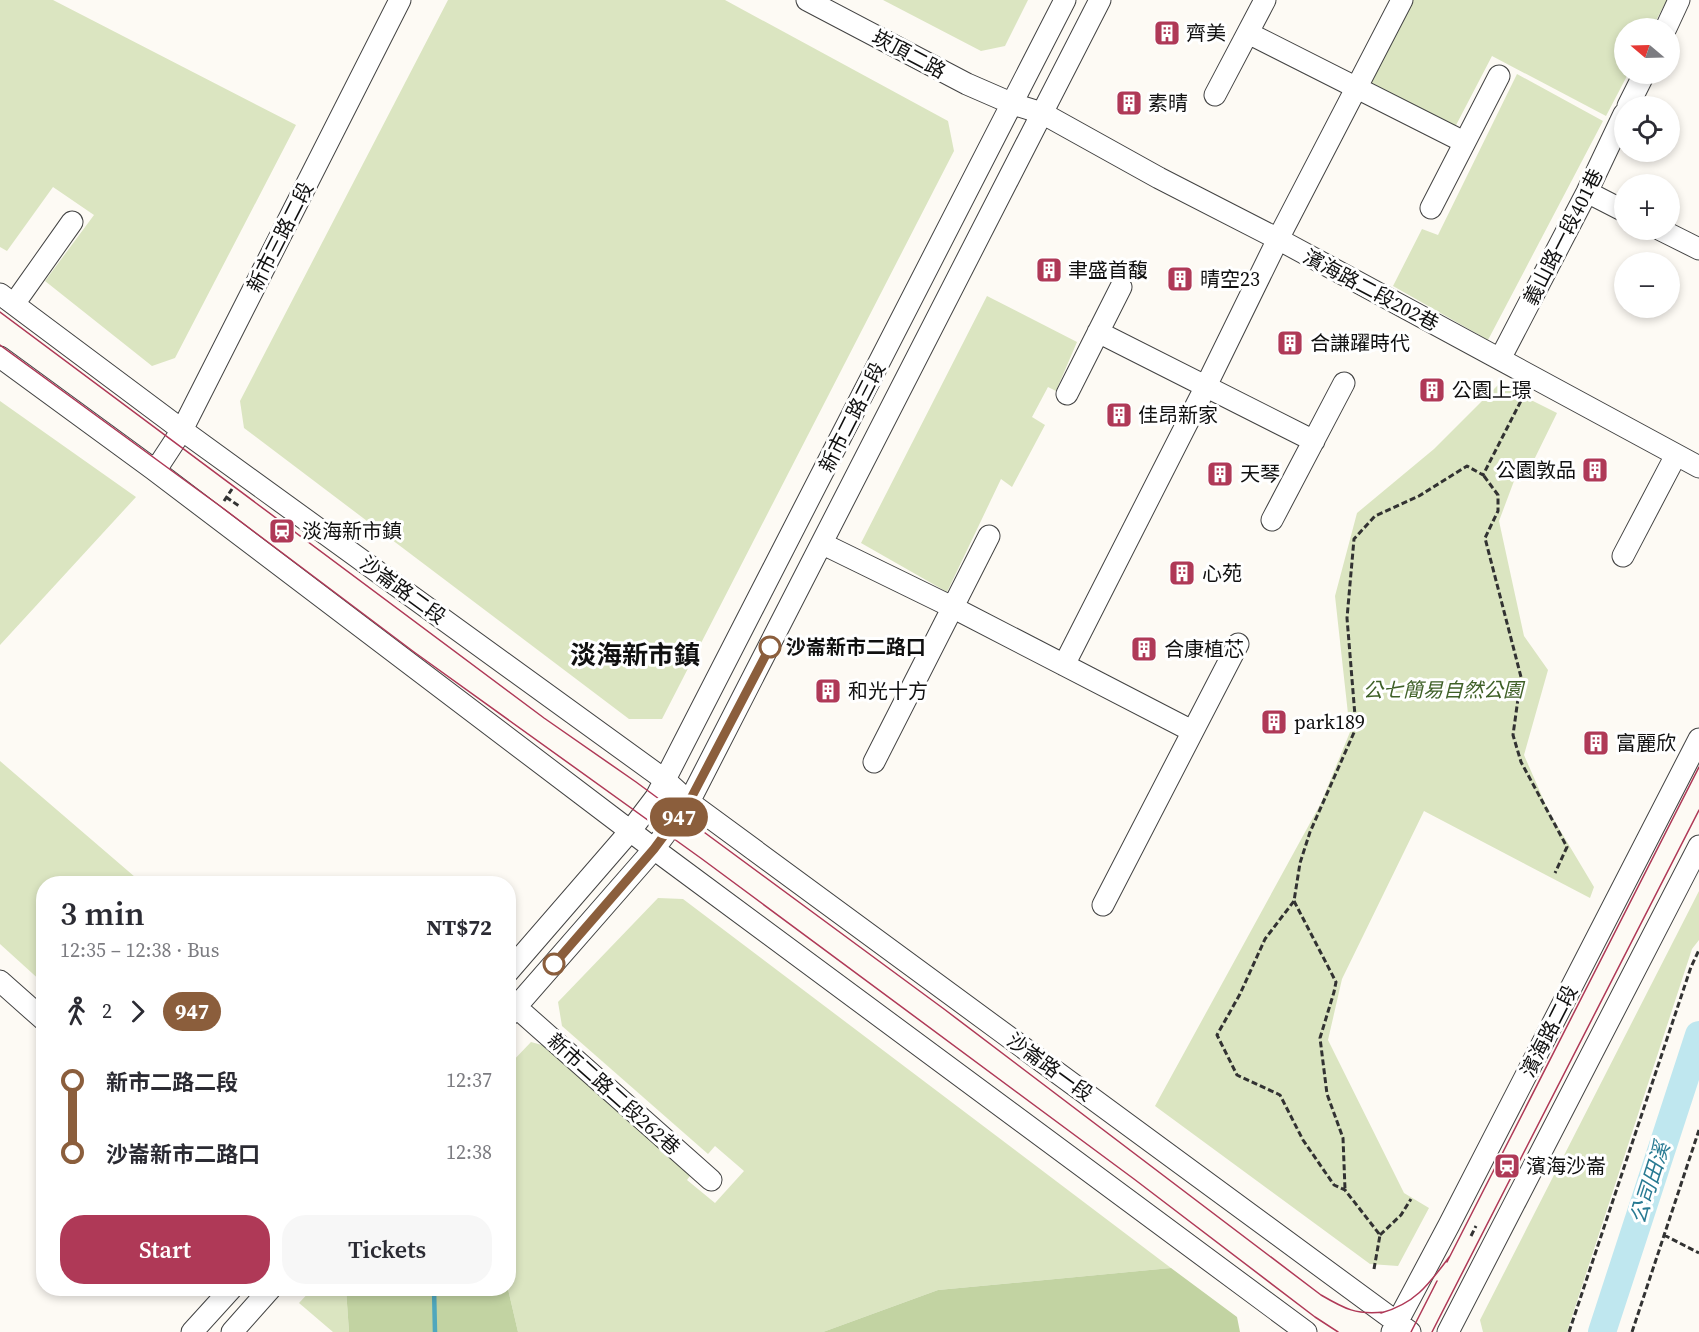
<!DOCTYPE html>
<html lang="en">
<head>
<meta charset="utf-8">
<style>
	:root { --surface:#fff; --page:#f7f7f7; --text:#2b2b33; --muted:#7c7c81; --accent:#af3957 }
	body { margin:0; font-family:"Source Serif 4","Noto Sans TC",serif; background:var(--page); color:var(--text); height:100vh; display:flex; flex-direction:column; font-size:22px; white-space:nowrap }
	* { box-sizing:border-box; margin:0 }
	p { font-size:20px; color:var(--muted) }
	.icon { flex:none; width:33px; height:33px; fill:none; stroke:currentColor; stroke-width:2; stroke-linecap:round; stroke-linejoin:round }
	.map { position:relative; flex:1; overflow:hidden }
	.side { position:absolute; left:36px; top:876px; width:480px; height:420px; display:flex; flex-direction:column; background:var(--surface); border-radius:24px; box-shadow:0 3px 9px #0003 }
	.side>* { flex:none }
	.badge { padding:0 12px; border-radius:20px; font-size:21px; line-height:39px }
	.needle { width:39px; rotate:289deg }
	.tools { position:absolute; left:1614px; top:18px; display:grid; gap:12px }
	.tools a { display:grid; place-items:center; width:66px; height:66px; border-radius:50%; background:var(--surface); box-shadow:0 3px 9px #0003; font-size:30px }
	.map>.badge { position:absolute; translate:-50% -50%; box-shadow:0 0 0 3px #fff }
	.legs { display:flex; align-items:center; gap:9px; height:66px; padding:0 24px; font-size:20px }
	.legs p { margin-inline-start:auto }
	.headline { display:flex; align-items:center; justify-content:space-between; height:102px; padding:0 24px }
	h1 { font-size:33px; font-weight:600; line-height:45px }
	.cta { display:flex; gap:12px; margin-top:auto; padding:12px 24px }
	.cta a { flex:1; height:69px; border-radius:24px; background:var(--accent); color:#fff; font-size:24px; font-weight:600; line-height:69px; text-align:center }
	.cta a+a { background:var(--page); color:var(--text) }
	ul { padding:0 24px; list-style:none }
	li { display:flex; align-items:center; gap:21px; height:72px; font-size:22px }
	li i { display:grid; place-items:center; width:9px; height:100%; margin:0 8px; background:currentColor }
	li i::after { content:''; width:15px; height:15px; margin:-8px; border:4px solid; border-radius:50%; background:var(--surface) }
	li p { margin-inline-start:auto }
	li:first-child i { background:linear-gradient(#0000 50%,currentColor 0) }
	li:last-child i { background:linear-gradient(currentColor 50%,#0000 0) }
	.map>svg:first-child { display:block }
</style>
</head>
<body>
<div class="map">
<svg width="1699" height="1332" viewBox="0 0 1699 1332">
	<rect width="100%" height="100%" fill="#fdfaf4"/>
	<!-- green -->
	<path fill="#dbe5c1" d="M0,0H53L296,125L175,358L152,366L45,281L94,215L53,187L7,251L0,247Z
		M448,0H725L948,121L954,151L662,719H629L244,428L240,401Z
		M883,0H1028L1005,46L981,51Z
		M1413,0H1667L1652,28H1624V74H1628L1606,116L1492,56L1453,131L1368,86Z
		M1517,74L1603,121L1488,340L1393,286L1422,229L1438,235Z
		M987,296L1077,342L1056,391L1048,387L1032,417L1045,425L1012,487L1001,479L947,592L861,543Z
		M1499,384L1557,413L1530,468L1520,465L1499,521L1524,636L1548,670L1524,755L1548,810L1594,887L1590,898L1424,811L1342,979L1328,1040L1404,1193L1429,1208L1398,1266L1370,1264L1155,1106L1321,803L1350,732L1335,596L1357,513L1434,449Z
		M0,401L136,497L0,645Z
		M0,761L142,883L44,884L43,983L0,944Z
		M1699,891V940L1692,949L1567,1332H1483L1480,1320Z
		M658,898L683,899L1171,1268L938,1290L823,1332H518L508,1289L509,1065L531,1042L549,1047L692,1173L687,1180L715,1203L744,1171L715,1146L708,1154L562,1026L558,1002Z
		M312,1289H346L349,1332H333L299,1303Z"/>
	<!-- forest -->
	<path fill="#c2d3a2" d="M1171,1268L1237,1317L1240,1332H823L938,1290Z
		M346,1289H508L518,1332H349Z"/>
	<g fill="none" stroke-linecap="round" stroke-linejoin="round">
		<!-- stream -->
		<path stroke="#4fa7bd" stroke-width="4.5" d="M434,1288L435,1332"/>
		<!-- river -->
		<path stroke="#bfe7ef" stroke-width="28" d="M1602,1332L1699,1035"/>
		<defs>
			<path id="minor" d="M807,0L967,84L1013,104L1042,113L1159,178L1278,239L1699,467
				M1666,28L1679,0
				M1248,33L1464,142
				M1215,95L1265,0
				M1628,106L1644,74
				M1587,192L1624,211
				M1431,208L1499,76
				M1661,230L1699,249
				M0,294L182,430L665,780L689,802L1410,1332
				M14,304L72,222
				M1098,332L1314,441
				M0,357L153,469L654,849L1306,1332
				M1500,359L1587,192L1624,114
				M1067,394L1121,287
				M153,469L161,462L182,430L400,0
				M1272,520L1344,383
				M823,544L952,607L1192,731
				M1623,556L1676,455
				M1064,665L1206,386L1278,239L1402,0
				M874,762L989,536
				M1103,905L1238,644
				M508,972L631,830L656,797L1065,0
				M0,981L44,1020
				M516,1007L711,1180
				M508,1016L654,849L689,802L1100,0
				M192,1332L232,1288
				M232,1332L271,1288
				M1392,1332L1449,1225L1699,739
				M1448,1332L1699,846"/>
		</defs>
		<!-- minor casing -->
		<use href="#minor" stroke="#434343" stroke-width="23"/>
		<!-- path -->
		<path stroke="#323232" stroke-width="3" stroke-dasharray="6 3" stroke-linecap="butt" d="M1484,476L1498,495V511L1485,538L1521,677L1513,735L1521,762L1567,847L1555,873
			M226,497L239,506
			M224,501L232,489
			M1294,901L1336,982L1334,992L1320,1038L1327,1094L1343,1138L1345,1189
			M1380,1235L1401,1215L1411,1199
			M1664,1235L1699,1253
			M1471,1236L1476,1226
			M1374,1269L1380,1235L1345,1190L1334,1185L1303,1140L1280,1095L1237,1075L1217,1035L1240,994L1265,939L1294,901L1300,863L1310,832L1356,728L1347,618L1354,539L1375,516L1419,496L1467,466L1483,475L1525,393
			M1569,1332L1691,967L1699,950
			M1632,1332L1699,1130"/>
		<!-- minor -->
		<use href="#minor" stroke="#fff" stroke-width="21"/>
		<!-- tram -->
		<path stroke="#af3957" stroke-width="1.5" d="M0,312L544,718L636,782L944,1009L1321,1295C1345,1309 1356,1315 1384,1312L1381,1313C1416,1303 1429,1284 1450,1256
			M0,345L220,506L414,652L702,859L1134,1179L1315,1317L1338,1332
			M1447,1262L1699,767
			M1411,1332L1437,1281
			M1432,1332L1699,810"/>
	</g>
	<g fill="none" stroke-linecap="round" stroke-linejoin="round">
		<defs>
			<path id="line-1" d="M554,964L654,849L689,802L770,647"/>
		</defs>
		<!-- line-1 casing -->
		<use href="#line-1" stroke="#fff" stroke-width="14"/>
		<!-- line-1 -->
		<use href="#line-1" stroke="#8b5e3c" stroke-width="9"/>
	</g>
	<!-- icons -->
	<defs>
		<symbol id="building-square" viewBox="-11 -11 22 22"><rect x="-9" y="-9" width="18" height="18" rx="4" fill="#af3957" stroke="#fff"/><path d="M-4-6H4V6H1V3H-1V6H-4ZM-2.5-4.3h1.7v1.8h-1.7ZM.8-4.3h1.7v1.8H.8ZM-2.5-1h1.7V.8h-1.7ZM.8-1h1.7V.8H.8Z" fill="#fff"/></symbol>
		<symbol id="station-square" viewBox="-11 -11 22 22"><rect x="-9" y="-9" width="18" height="18" rx="4" fill="#af3957" stroke="#fff"/><path d="M-3-6H3Q5-6 5-4V2Q5 4 3 4L4.5 6H3L1.5 4h-3L-3 6H-4.5L-3 4Q-5 4-5 2V-4Q-5-6-3-6ZM-3.5-4v3h7v-3ZM-3.5 1v1.5H-2V1ZM2 1v1.5H3.5V1Z" fill="#fff"/></symbol>
	</defs>
	<g fill-rule="evenodd">
		<use href="#building-square" x="1152" y="18" width="30" height="30"/>
		<use href="#building-square" x="1114" y="88" width="30" height="30"/>
		<use href="#building-square" x="1034" y="255" width="30" height="30"/>
		<use href="#building-square" x="1165" y="264" width="30" height="30"/>
		<use href="#building-square" x="1275" y="328" width="30" height="30"/>
		<use href="#building-square" x="1417" y="375" width="30" height="30"/>
		<use href="#building-square" x="1104" y="400" width="30" height="30"/>
		<use href="#building-square" x="1580" y="455" width="30" height="30"/>
		<use href="#building-square" x="1205" y="459" width="30" height="30"/>
		<use href="#station-square" x="267" y="516" width="30" height="30"/>
		<use href="#building-square" x="1167" y="558" width="30" height="30"/>
		<use href="#building-square" x="1129" y="634" width="30" height="30"/>
		<use href="#building-square" x="813" y="676" width="30" height="30"/>
		<use href="#building-square" x="1259" y="707" width="30" height="30"/>
		<use href="#building-square" x="1581" y="728" width="30" height="30"/>
		<use href="#station-square" x="1492" y="1151" width="30" height="30"/>
	</g>
	<!-- markers -->
	<g fill="#fff" stroke="#8b5e3c" stroke-width="3">
		<circle cx="770" cy="647" r="10"/>
		<circle cx="554" cy="964" r="10"/>
	</g>
	<g text-anchor="middle" stroke-width="6" stroke-linejoin="round" paint-order="stroke">
		<!-- poi labels -->
		<g font-size="20" fill="#101010" stroke="#fff" text-anchor="start">
			<text x="1186" y="40">齊美</text>
			<text x="1148" y="110">素晴</text>
			<text x="1068" y="277">聿盛首馥</text>
			<text x="1200" y="286">晴空23</text>
			<text x="1310" y="350">合謙躍時代</text>
			<text x="1452" y="397">公園上璟</text>
			<text x="1138" y="422">佳昂新家</text>
			<text x="1576" y="477" text-anchor="end">公園敦品</text>
			<text x="1240" y="481">天琴</text>
			<text x="302" y="538">淡海新市鎮</text>
			<text x="1202" y="580">心苑</text>
			<text x="1164" y="656">合康植芯</text>
			<text x="848" y="698">和光十方</text>
			<text x="1294" y="729">park189</text>
			<text x="1616" y="750">富麗欣</text>
			<text x="1526" y="1173">濱海沙崙</text>
		</g>
		<!-- street labels -->
		<g font-size="20" fill="#101010" stroke="#fff">
			<text transform="translate(909 54) rotate(28)" y="7">崁頂二路</text>
			<text transform="translate(280 237) rotate(-63)" y="7">新市三路二段</text>
			<text transform="translate(1563 237) rotate(-63)" y="7">義山路一段401巷</text>
			<text transform="translate(1371 290) rotate(28)" y="7">濱海路二段202巷</text>
			<text transform="translate(852 417) rotate(-63)" y="7">新市二路三段</text>
			<text transform="translate(403 590) rotate(36)" y="7">沙崙路二段</text>
			<text transform="translate(1549 1031) rotate(-63)" y="7">濱海路二段</text>
			<text transform="translate(1050 1067) rotate(36)" y="7">沙崙路一段</text>
			<text transform="translate(614 1094) rotate(42)" y="7">新市二路二段262巷</text>
		</g>
		<!-- stop labels -->
		<g font-size="20" font-weight="bold" fill="#101010" stroke="#fff" text-anchor="start">
			<text x="786" y="654">沙崙新市二路口</text>
		</g>
		<!-- park labels -->
		<g font-size="20" font-style="italic" fill="#3f6028" stroke="#fff">
			<text x="1443" y="697">公七簡易自然公園</text>
		</g>
		<!-- water labels -->
		<g font-size="21" font-style="italic" fill="#287a92" stroke="#fff">
			<text transform="translate(1650 1183) rotate(-72)" y="7">公司田溪</text>
		</g>
		<!-- district labels -->
		<g font-size="26" font-weight="bold" fill="#101010" stroke="#fff">
			<text x="635" y="664">淡海新市鎮</text>
		</g>
	</g>
</svg>
<div class="tools">
<a><svg class="needle" viewBox="-14 -14 28 28"><path d="M0-13l5 13h-10z" fill="#e53935"/><path d="M0 13l5-13h-10z" fill="#7c7c81"/></svg></a>
<a><svg class="icon" aria-label="locate" viewBox="0 0 24 24"><circle cx="12" cy="12" r="6"/><path d="M12 2v4M12 18v4M2 12h4M18 12h4"/></svg></a>
<a>+</a>
<a>−</a>
</div>
<b class="badge" style="left:679px;top:817px;background:#8b5e3c;color:#fff">947</b>
<section class="side">
<div class="headline"><div><h1>3 min</h1><p>12:35 – 12:38 · Bus</p></div><b>NT$72</b></div>
<div class="legs"><svg class="icon" aria-label="walk" viewBox="0 0 24 24"><circle cx="13" cy="4" r="2"/><path d="M13 8l-2 6 4 7M11 14l-3 7M7 12l3-4h3l4 4"/></svg>2<svg class="icon" aria-label="forward" viewBox="0 0 24 24"><path d="M9 5l7 7-7 7"/></svg><b class="badge" style="background:#8b5e3c;color:#fff">947</b></div>
<ul>
<li><i style="color:#8b5e3c"></i><b>新市二路二段</b><p>12:37</p></li>
<li><i style="color:#8b5e3c"></i><b>沙崙新市二路口</b><p>12:38</p></li>
</ul>
<div class="cta"><a>Start</a><a>Tickets</a></div>
</section>
</div>
</body>
</html>
